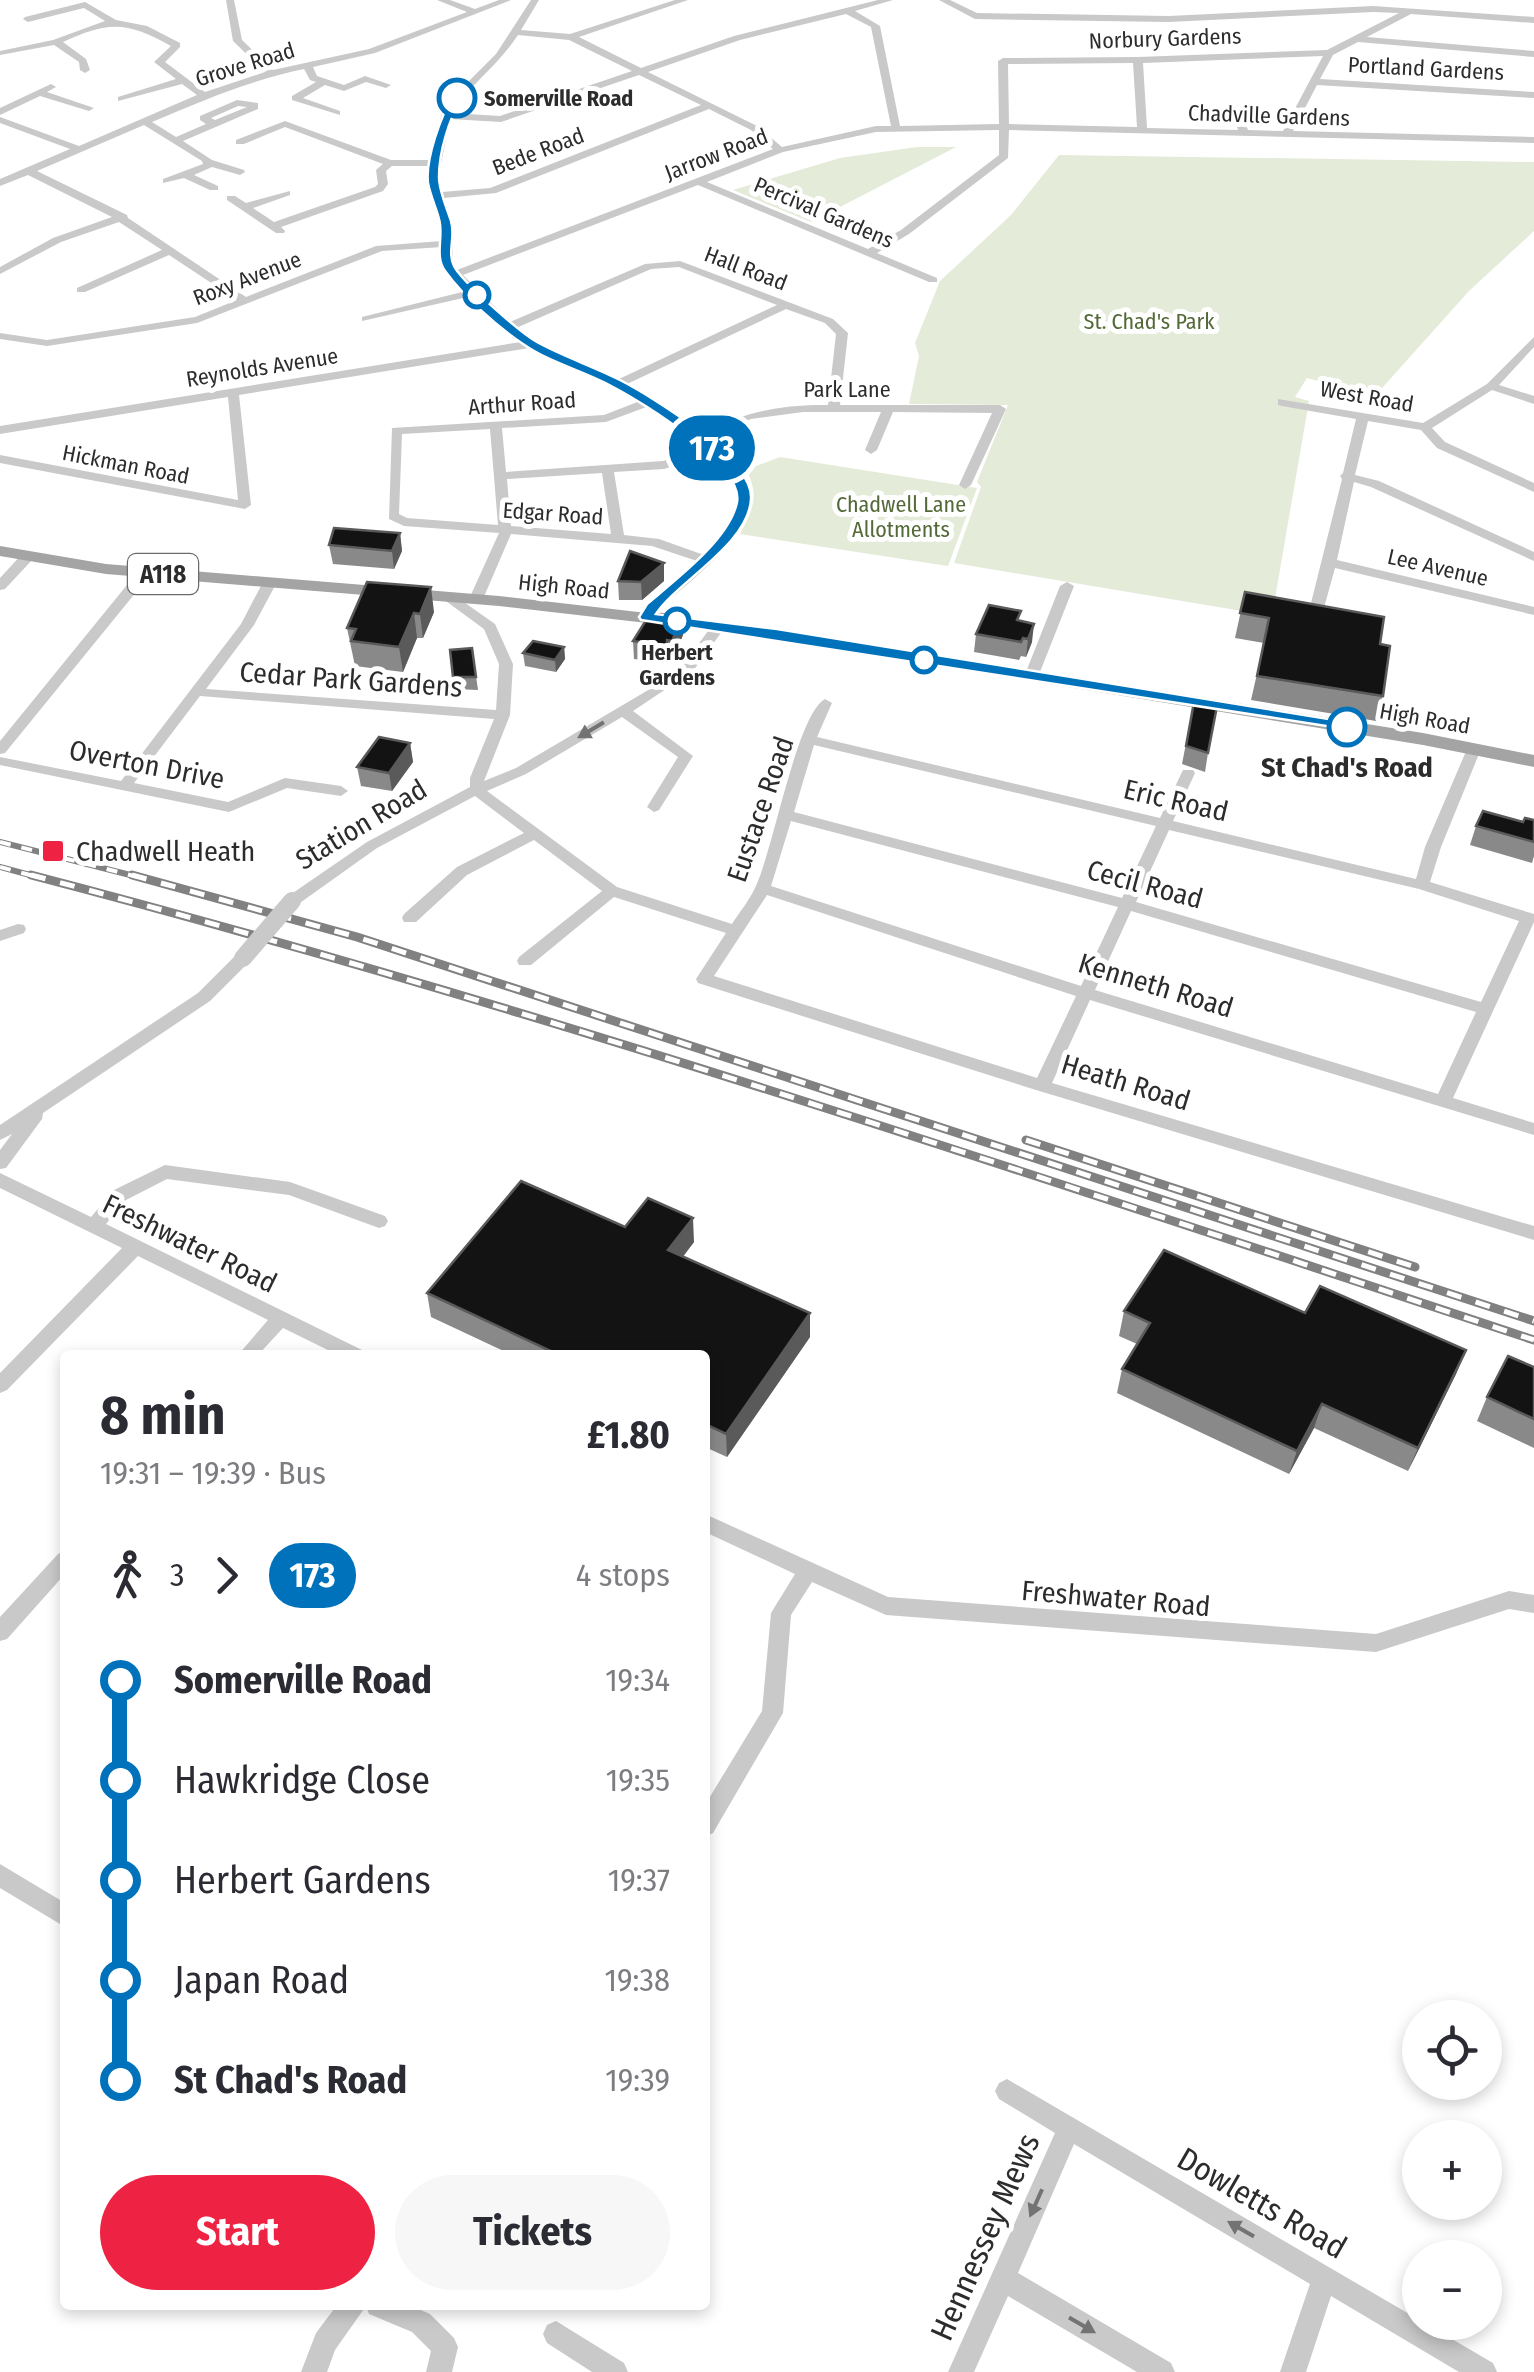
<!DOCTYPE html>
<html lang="en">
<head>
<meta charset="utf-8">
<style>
	:root { --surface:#fff; --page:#f7f7f7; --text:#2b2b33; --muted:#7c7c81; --accent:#ee2344 }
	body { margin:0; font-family:"Fira Sans Condensed",sans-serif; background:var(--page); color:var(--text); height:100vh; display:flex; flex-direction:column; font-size:38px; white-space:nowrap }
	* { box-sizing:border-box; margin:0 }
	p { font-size:32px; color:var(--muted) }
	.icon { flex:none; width:55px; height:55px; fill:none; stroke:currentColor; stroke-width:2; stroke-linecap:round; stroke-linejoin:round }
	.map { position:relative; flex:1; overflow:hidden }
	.details { position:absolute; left:60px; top:1350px; width:650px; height:960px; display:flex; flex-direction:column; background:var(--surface); border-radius:10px; box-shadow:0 5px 15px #0003 }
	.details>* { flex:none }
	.badge { padding:0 20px; border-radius:32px; font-size:35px; line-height:65px }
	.controls { position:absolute; left:1402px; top:2000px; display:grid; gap:20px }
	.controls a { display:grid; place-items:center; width:100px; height:100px; border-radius:50%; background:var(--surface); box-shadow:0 5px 15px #0003; font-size:50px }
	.map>.badge { position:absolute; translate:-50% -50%; box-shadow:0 0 0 5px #fff }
	.legs { display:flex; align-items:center; gap:15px; height:110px; padding:0 40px; font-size:32px }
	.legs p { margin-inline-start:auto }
	.headline { display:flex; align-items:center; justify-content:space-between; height:170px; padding:0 40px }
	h1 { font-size:55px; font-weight:700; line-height:75px }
	.button { display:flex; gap:20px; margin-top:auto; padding:20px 40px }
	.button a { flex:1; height:115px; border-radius:60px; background:var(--accent); color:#fff; font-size:40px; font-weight:700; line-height:115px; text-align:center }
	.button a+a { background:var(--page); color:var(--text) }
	ul { padding:0 40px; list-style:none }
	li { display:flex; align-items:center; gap:35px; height:100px; font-size:38px }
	li i { display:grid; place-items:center; width:15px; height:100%; margin:0 12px; background:currentColor }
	li i::after { content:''; width:25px; height:25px; margin:-12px; border:8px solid; border-radius:50%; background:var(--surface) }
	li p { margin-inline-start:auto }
	li:first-child i { background:linear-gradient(#0000 50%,currentColor 0) }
	li:last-child i { background:linear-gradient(currentColor 50%,#0000 0) }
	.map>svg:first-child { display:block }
</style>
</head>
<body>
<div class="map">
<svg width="1534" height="2372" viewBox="0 0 1534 2372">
	<rect width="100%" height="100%" fill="#fff"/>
	<!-- green -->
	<path fill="#e4ebd8" d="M917,147H956L811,222L733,190L840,158Z
		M1059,155L1534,162V231L1469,291L1374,397L1307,378L1295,397L1309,401L1272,616L954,563L981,487L977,482L1008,405L909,404L919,356L915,343L940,281L1011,215Z
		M780,457L977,488L948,566L740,534C753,510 760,495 746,470Z"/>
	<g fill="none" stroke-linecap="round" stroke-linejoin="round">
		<!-- minor -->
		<path fill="#c9c9c9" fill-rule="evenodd" d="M226,0H234L242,40L273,70L369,49L467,12L437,0H450L475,9L499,0H511L375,53L313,67L317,76L344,85L365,76L391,85L386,88L366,82L344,91L325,85L303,98L340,111V115L292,100V96L316,82L310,80L304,69C251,80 201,101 152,122L176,137L206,124L200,120V116L237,100L258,103V109L183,141L212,160L244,170L245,172L240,175L212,167L194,175L218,186V190H210L184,178L163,183V179L203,164L202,161L144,125L37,171L127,215L128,218L246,297L376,246L442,241C442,215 425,191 431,166H392L386,171L388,184L383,191L281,227L285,231L284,233H276L227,200V196H235L246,203L290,191V195L253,208L274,222L375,187L378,184L376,170L383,164L285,127L244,144H236V140L285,121L391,160H432L441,116L452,98L496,54L531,0H539L521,30L570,34L675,0H688L579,37L641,68L734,36L878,0H893L855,11L880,26L900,126L999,124L998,61L1003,58L1138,57L1327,50L1399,13L1373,12L1169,22L975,19L939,0H950L977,13L1169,16L1373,6L1534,17V23L1411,14L1367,37L1534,51V57L1358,42L1333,55L1320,79L1534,92V98L1317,85L1293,131L1534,137V143L1009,130L1008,158L909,234L877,253L937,278V282H929L698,185L463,275L510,322L645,264L680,261L833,319L848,333L840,405H1000L1006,409L971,485L965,489L959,485L992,413L893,412L877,450L871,454L865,450L881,412H803L751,419L708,437C724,451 748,471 750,494C755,534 686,585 658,609L652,620H642L640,617L648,604L697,561L652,546L511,534L483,599L476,603L469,599L499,533L404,526L389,519L392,428L604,415L640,401L613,385L529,348L239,395L251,505L245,509L0,463V455L238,500L228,397L0,434V426L521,342L504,329L472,296L362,321V317L466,291L443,267L442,247L382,251L197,323L47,346L0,339V333L47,340L195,317L237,300L169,255L85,292H77V288L162,250L119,222L61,242L0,274V267L53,238L112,217L28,175L0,186V179L70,149L0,123V117L79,146L197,95L182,84L118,101V97L176,79L154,62L171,46C127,21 108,21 63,42L86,59L90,70L85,73L80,70L79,62L54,45L0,55V51L53,40L105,21L84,8L28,22L23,19L25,17L85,2L116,20L147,26L180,43V47L165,62L205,92L265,72L233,41ZM846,14L871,27L891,126H876L782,147L757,126L648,72L740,40ZM518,35L569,40L632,71L500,116L452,113C470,84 498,66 518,35ZM1323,56L1283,131L1248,130L1240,107L1235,104L1230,107L1238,130L1147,128L1143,63ZM1133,63L1137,127L1009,124L1008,64ZM639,75L701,105L490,188L442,192L438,179L450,119L501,122ZM238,106L247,107L215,120L211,118ZM709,109L751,130L773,149L457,270L453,266L452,222L444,198L496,193ZM999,130V155L901,230L868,249L707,182L783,152L876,132ZM679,267L777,305L619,379L547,348L516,328L651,269ZM786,309L825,323L836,334L828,405C779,404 746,413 701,432L627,384ZM649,406L706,448L663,461L506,472L502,428L606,422ZM490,429L498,525L407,518L399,514L402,434ZM712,454C752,495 739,518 704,555L659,539L624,535L614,472L664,469ZM602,473L611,534L511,526L507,479Z
			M51,84L56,87L47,92L94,108L89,111L40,96L0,115V108Z
			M1534,337V347L1499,385L1534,396V404L1492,390L1432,428L1445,442L1534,483V492L1437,448L1421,430L1368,421L1355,475L1379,481L1534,552V561L1371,487L1354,482L1337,560L1534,607V615L1335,568L1322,615L1315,619L1310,618L1308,615L1342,479L1340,476L1343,473L1356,419L1282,406L1278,405V399L1423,423L1487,384Z
			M28,552L33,553V559L5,589L0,590V578L23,553Z
			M145,568L152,572L150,575L5,753L0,754V741L140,569Z
			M270,578L277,582L254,625L206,689L496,710L499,664L484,629L439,596L446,592L451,593L495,624L513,664L510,715L484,781L516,768L650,689L683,665L714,623H724L726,626L693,671L633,711L693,756L659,810L654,812L647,807L678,757L622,717L526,774L487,791L617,887L732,924C739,913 748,902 754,890C773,854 796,715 825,699L832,703L817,737L1160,818L1183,770H1193L1195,773L1173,821L1416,879L1425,847L1467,749L1469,746H1479L1481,749L1441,847L1430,882L1534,914V922L1453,1098L1534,1123V1135L1090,1000L1052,1083L1534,1226V1240L1036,1090L698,983L696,979L726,933L614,897L531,965H519L517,961L519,957L602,891L534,840L467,875L416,922H404L402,918L404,914L457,867L524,833L475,796L377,848L297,905H287L284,901L287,897L367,842L470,787V778L494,719L200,696L134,783L228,802L285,778L341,786L348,791L341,796L287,788L229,812L0,765V757L121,781L241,624L263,582ZM814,745L1156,826L1122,898L794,812ZM791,821L1118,907L1081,986L771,886ZM1169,830L1419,889L1519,921L1481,1002L1136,902ZM767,895L1076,996L1037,1078L714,976ZM1131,911L1476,1012L1438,1094L1095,990Z
			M1067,582L1074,586L1038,677L1036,680H1026L1024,677L1060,586Z
			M18,924L24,925L26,929L24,933L0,941V930Z
			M243,953L249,954L251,958L249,962L210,1001L43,1113L42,1119L6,1168L0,1169V1150L12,1134L0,1140V1125L198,993L237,954Z
			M165,1165L290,1182L385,1216L388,1221L385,1226L379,1228L289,1195L167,1179L126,1200L106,1224L362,1350L364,1355H338L283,1328L258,1355H238L268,1320L138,1256L7,1390L0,1393V1373L122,1248L0,1188V1173L91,1217L114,1190Z
			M705,1514L888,1597L1376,1634L1509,1591L1534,1595V1613L1509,1609L1376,1652L886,1615L812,1582L791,1615L783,1713L713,1833L705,1837V1805L762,1711L771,1613L795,1574L705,1532Z
			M65,1551V1574L7,1639L0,1641V1617L58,1554Z
			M0,1864L65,1903V1927L0,1888Z
			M1007,2079L1493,2363L1497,2372H1459L1331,2296L1306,2372H1280L1310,2284L1074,2144L1018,2273L1171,2363L1175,2372H1137L1008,2296L974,2372H948L1055,2133L999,2099L995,2091L999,2083Z
			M337,2305H409L430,2314L454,2338L458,2347L452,2372H426L431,2351L412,2332L369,2314L366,2306L335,2350L327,2372H301L316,2333Z
			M556,2321L624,2363L628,2372H592L547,2343L543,2334L547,2325Z"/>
		<!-- major -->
		<path fill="#a4a4a4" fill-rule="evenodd" d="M0,546L106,564L499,596L751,625L1423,733L1534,755V767L1423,745L751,635L499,606L106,574L0,556Z"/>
		<defs>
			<path id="rail-far1" d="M0,842L142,878
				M0,867L41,878"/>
			<path id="rail" d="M31,875C539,1007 1036,1176 1534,1340
				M132,875L357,937L1534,1321
				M1026,1140L1415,1267"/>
		</defs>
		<!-- rail-far1 casing -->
		<use href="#rail-far1" stroke="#818181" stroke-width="6"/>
		<!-- rail casing -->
		<use href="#rail" stroke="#818181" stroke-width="9"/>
		<!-- rail-far1 -->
		<use href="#rail-far1" stroke="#fff" stroke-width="4" stroke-dasharray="11" stroke-linecap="butt"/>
		<!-- rail -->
		<use href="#rail" stroke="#fff" stroke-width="5" stroke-dasharray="15" stroke-linecap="butt"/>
		<!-- minor-bridge -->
		<path stroke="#c9c9c9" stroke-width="18" d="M243,958L292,901"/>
	</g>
	<!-- wall -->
	<path fill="#898989" d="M400,533L402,551L394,569L333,564L329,545Z
		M664,563V581L642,600H619L618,581Z
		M367,582L434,612L423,638H417L403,672L355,666L347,628Z
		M1245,592L1380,644L1383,696L1376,721L1251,700L1264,643L1235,638Z
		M682,617L683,635L673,659H668V663L634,659L633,641Z
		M1020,621L1032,642L1026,657L1021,656L1019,660L974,652L976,634Z
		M564,647L565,659L556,672L525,666L523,653Z
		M472,648L478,690L455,689L450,650Z
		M1194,702L1208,753L1205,772L1182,764Z
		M410,743L413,762L392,791L361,786L357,767Z
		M1534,820V856L1532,863L1470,845L1476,826Z
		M625,1227L694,1242L683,1257L810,1313V1337L727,1457L705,1447V1355H512L431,1317L427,1293Z
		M1124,1311L1305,1313L1466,1350L1456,1374L1408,1471L1314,1428L1289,1474L1117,1393L1122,1369L1137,1344L1119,1336Z
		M1534,1367V1448L1477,1421L1487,1397Z"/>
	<!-- shaded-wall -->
	<path fill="#5a5a5a" d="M400,533L402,551L394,569L392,551Z
		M664,563V581L642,600L641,582Z
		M431,587L434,612L423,638L420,614Z
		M414,613L417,638L403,672L399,647Z
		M682,617L683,635L673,659L672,641Z
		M1034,624L1032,642L1026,657L1028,639Z
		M564,647L565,659L556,672L555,660Z
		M410,743L413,762L392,791L389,773Z
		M693,1218L694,1242L669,1274L668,1250Z
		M810,1313V1337L727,1457L726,1434Z
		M1466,1350L1456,1374L1408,1471L1418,1448Z
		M1322,1404L1314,1428L1289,1474L1297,1451Z"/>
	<!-- building -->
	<path fill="#131313" stroke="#5a5a5a" stroke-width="2.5" d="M334,528L400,533L392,551L329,545Z
		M630,551L664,563L641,582L618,581Z
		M367,582L431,587L420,614L414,613L399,647L351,641L356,629L347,628Z
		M1245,592L1384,617L1380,644L1390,646L1383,696L1257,676L1269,618L1240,613Z
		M989,605L1021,611L1017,620L1034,624L1028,639L1023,638L1021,642L976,634Z
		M661,614L682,617L672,641L667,640V645L633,641L648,617Z
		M533,641L564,647L555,660L523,653Z
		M472,648L476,677H453L450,650Z
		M1194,702L1217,706L1208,753L1186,746Z
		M379,737L410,743L389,773L357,767Z
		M1483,811L1523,822L1525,818L1534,820V842L1476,826Z
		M521,1181L625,1227L648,1198L693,1218L668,1250L810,1313L726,1434L705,1424V1355H559L427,1293Z
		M1164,1250L1305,1313L1320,1286L1466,1350L1418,1448L1322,1404L1297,1451L1122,1369L1150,1323L1124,1311Z
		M1508,1356L1534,1367V1419L1487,1397Z"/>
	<!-- one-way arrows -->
	<defs><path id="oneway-solid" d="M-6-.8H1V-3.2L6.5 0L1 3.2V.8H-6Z" transform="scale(2.5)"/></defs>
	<g fill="#737373">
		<use href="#oneway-solid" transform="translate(591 730) rotate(149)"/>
		<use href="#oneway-solid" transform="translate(1036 2203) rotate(114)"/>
		<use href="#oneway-solid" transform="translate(1241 2229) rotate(-150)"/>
		<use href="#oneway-solid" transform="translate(1082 2325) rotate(30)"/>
	</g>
	<!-- line-1 -->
	<path fill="#0072bc" stroke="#fff" stroke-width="2.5" d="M453,96L462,98C449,119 439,152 439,177C439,191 447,208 451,221C456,236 447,252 454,266C462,282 521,333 537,342C564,357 593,366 620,380C653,397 754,459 751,499C749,544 678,581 656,614L777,629L1347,722L1355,727L1352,730L641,620L639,617L647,604C675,580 730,539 737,502C744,465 642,402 613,387C584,371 550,363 523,344C496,326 464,297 445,271C434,256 444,236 439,219C436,207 430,195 428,183C425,160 441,115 453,96Z"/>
	<!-- markers -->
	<g fill="#fff" stroke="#0072bc" stroke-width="5">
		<circle cx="457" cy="98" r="18"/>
		<circle cx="477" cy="295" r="12"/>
		<circle cx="677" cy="621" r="12"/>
		<circle cx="924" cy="660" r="12"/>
		<circle cx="1347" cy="727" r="18"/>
	</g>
	<rect fill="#ee2344" stroke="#fff" stroke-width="4" x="41" y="839" width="24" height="24" rx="5"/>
	<g text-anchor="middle" stroke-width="10" stroke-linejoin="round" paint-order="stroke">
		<!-- far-street labels -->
		<g font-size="22" fill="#2c2c2c" stroke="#fff">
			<text transform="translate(1165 38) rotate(-2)" y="8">Norbury Gardens</text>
			<text transform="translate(245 64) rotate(-17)" y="8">Grove Road</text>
			<text transform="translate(1426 68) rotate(3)" y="8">Portland Gardens</text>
			<text transform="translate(1269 115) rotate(2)" y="8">Chadville Gardens</text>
			<text transform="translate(538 151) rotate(-21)" y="8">Bede Road</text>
			<text transform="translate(716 154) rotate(-21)" y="8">Jarrow Road</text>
			<text transform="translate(824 212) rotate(23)" y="8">Percival Gardens</text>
			<text transform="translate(746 268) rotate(21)" y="8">Hall Road</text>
			<text transform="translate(247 278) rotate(-21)" y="8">Roxy Avenue</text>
			<text transform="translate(262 367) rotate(-9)" y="8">Reynolds Avenue</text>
			<text x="847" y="397">Park Lane</text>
			<text transform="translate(1367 396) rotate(10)" y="8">West Road</text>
			<text transform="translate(522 403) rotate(-4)" y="8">Arthur Road</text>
			<text transform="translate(126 464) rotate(11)" y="8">Hickman Road</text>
			<text transform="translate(553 513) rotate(4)" y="8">Edgar Road</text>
			<text transform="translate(1438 567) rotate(13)" y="8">Lee Avenue</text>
			<text transform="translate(564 586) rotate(6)" y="8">High Road</text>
			<text transform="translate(1425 718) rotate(10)" y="8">High Road</text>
		</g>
		<!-- far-stop labels -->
		<g font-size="22" font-weight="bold" fill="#2c2c2c" stroke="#fff" text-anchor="start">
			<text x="484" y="106">Somerville Road</text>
			<text x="677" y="660" text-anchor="middle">Herbert<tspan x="677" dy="25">Gardens</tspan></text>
		</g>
		<!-- far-park labels -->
		<g font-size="22" fill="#536937" stroke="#fff">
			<text x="1149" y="329">St. Chad's Park</text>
			<text x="901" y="512">Chadwell Lane<tspan x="901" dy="25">Allotments</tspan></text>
		</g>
		<!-- shield labels -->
		<rect fill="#fff" stroke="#6b6b6b" stroke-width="2.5" x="128" y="554" width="70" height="40" rx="8"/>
		<g font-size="25" font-weight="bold" fill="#2c2c2c">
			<text x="163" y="583">A118</text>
		</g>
		<!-- street labels -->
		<g font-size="28" fill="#2c2c2c" stroke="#fff">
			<text transform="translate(351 679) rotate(4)" y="10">Cedar Park Gardens</text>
			<text transform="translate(147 764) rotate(11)" y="10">Overton Drive</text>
			<text transform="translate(1176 800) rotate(13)" y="10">Eric Road</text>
			<text transform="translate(760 809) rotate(-71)" y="10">Eustace Road</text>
			<text transform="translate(361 824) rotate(-31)" y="10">Station Road</text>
			<text transform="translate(1145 884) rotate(15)" y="10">Cecil Road</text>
			<text transform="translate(1156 985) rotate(17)" y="10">Kenneth Road</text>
			<text transform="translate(1126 1082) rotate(17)" y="10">Heath Road</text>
			<text transform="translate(190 1243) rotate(26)" y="10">Freshwater Road</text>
			<text transform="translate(1116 1598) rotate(5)" y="10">Freshwater Road</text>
		</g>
		<!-- stop labels -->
		<g font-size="28" font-weight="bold" fill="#2c2c2c" stroke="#fff">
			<text x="1347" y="777">St Chad's Road</text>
		</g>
		<!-- poi labels -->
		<g font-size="28" fill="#2c2c2c" stroke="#fff" text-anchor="start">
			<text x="76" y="861">Chadwell Heath</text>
		</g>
		<!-- near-street labels -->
		<g font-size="32" fill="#2c2c2c" stroke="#fff">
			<text transform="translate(1262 2203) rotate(30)" y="11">Dowletts Road</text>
			<text transform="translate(985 2237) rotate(-66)" y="11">Hennessey Mews</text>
		</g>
	</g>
</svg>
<div class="controls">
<a><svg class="icon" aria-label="locate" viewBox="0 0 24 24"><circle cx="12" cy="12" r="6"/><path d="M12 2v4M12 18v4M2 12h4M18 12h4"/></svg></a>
<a>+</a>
<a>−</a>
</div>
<b class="badge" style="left:712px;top:448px;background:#0072bc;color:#fff">173</b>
<section class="details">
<div class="headline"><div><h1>8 min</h1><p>19:31 – 19:39 · Bus</p></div><b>£1.80</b></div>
<div class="legs"><svg class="icon" aria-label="walk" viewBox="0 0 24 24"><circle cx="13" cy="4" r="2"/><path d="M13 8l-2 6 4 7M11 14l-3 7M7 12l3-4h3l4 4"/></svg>3<svg class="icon" aria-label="forward" viewBox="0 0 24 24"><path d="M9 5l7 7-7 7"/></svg><b class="badge" style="background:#0072bc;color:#fff">173</b><p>4 stops</p></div>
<ul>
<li><i style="color:#0072bc"></i><b>Somerville Road</b><p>19:34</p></li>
<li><i style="color:#0072bc"></i><span>Hawkridge Close</span><p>19:35</p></li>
<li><i style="color:#0072bc"></i><span>Herbert Gardens</span><p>19:37</p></li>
<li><i style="color:#0072bc"></i><span>Japan Road</span><p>19:38</p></li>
<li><i style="color:#0072bc"></i><b>St Chad's Road</b><p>19:39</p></li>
</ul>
<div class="button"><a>Start</a><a>Tickets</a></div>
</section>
</div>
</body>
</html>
